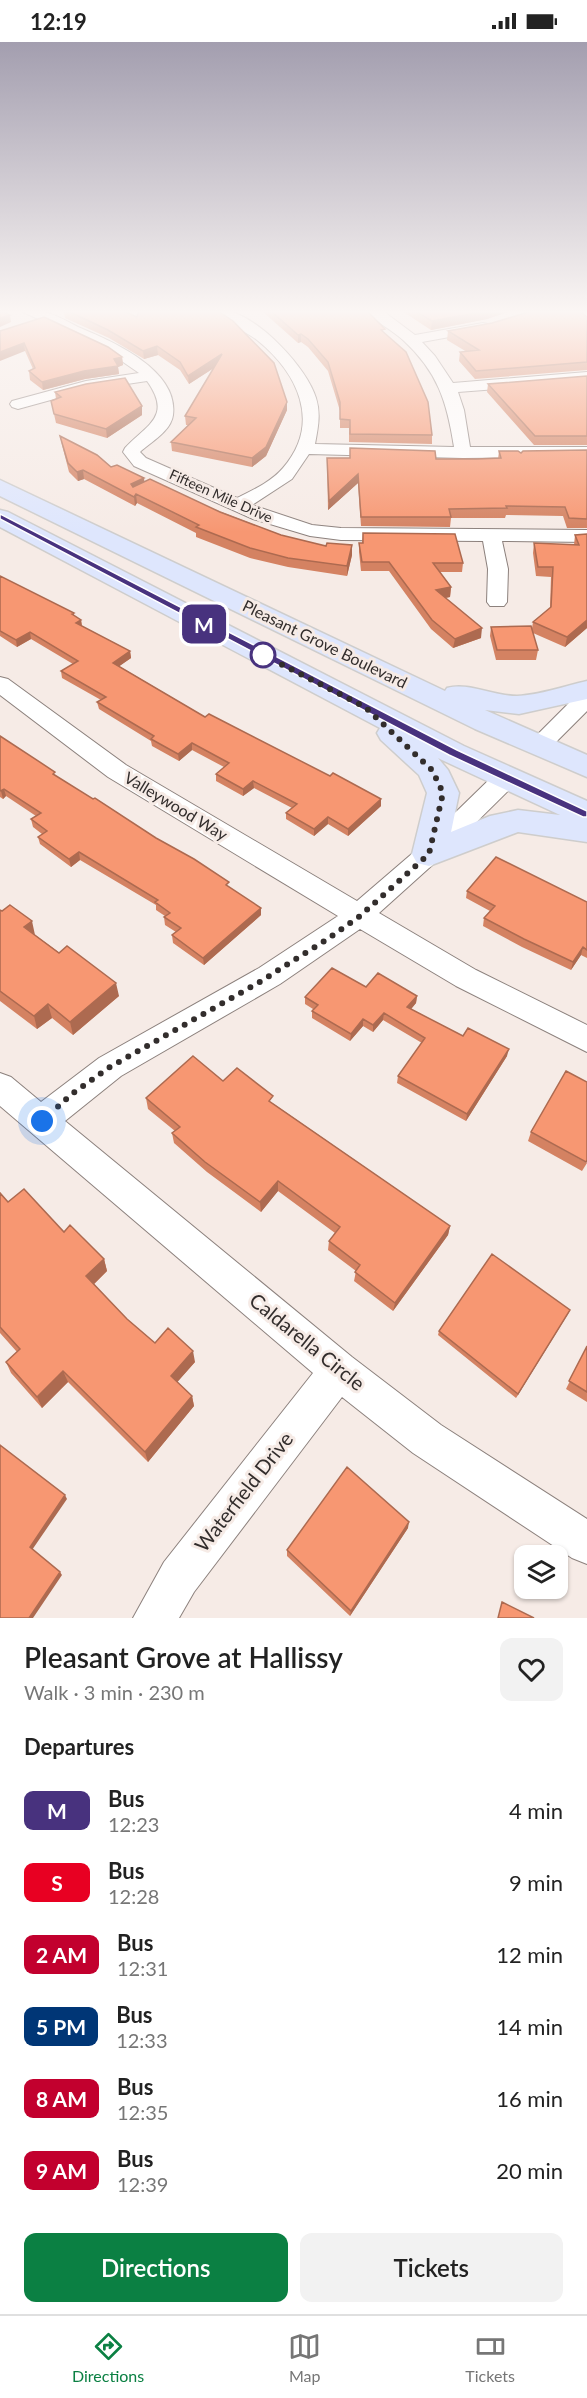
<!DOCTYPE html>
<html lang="en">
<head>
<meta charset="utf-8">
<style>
	:root { --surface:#fff; --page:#f2f2f2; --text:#222; --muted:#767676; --line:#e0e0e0; --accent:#0b8043 }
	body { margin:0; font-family:Lato,sans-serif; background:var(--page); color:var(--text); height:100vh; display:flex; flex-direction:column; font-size:22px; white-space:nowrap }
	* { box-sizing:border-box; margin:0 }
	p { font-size:20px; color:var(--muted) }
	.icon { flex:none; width:33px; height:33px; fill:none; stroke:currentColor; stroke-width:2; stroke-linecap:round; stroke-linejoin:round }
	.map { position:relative; height:1576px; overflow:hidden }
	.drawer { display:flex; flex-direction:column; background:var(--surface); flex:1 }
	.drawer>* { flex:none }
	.badge { padding:0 12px; border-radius:9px; font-size:21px; line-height:39px }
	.fabs { position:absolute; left:514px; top:1503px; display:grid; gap:12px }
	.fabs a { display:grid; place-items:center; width:54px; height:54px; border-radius:12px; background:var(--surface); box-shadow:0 2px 4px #0004; font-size:30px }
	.you { position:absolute; width:30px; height:30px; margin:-15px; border:4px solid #fff; border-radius:50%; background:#1a73e8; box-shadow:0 0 0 9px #1a73e833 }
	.map>.badge { position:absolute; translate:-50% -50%; box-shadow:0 0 0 3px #fff }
	h2 { padding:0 24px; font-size:22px; line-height:54px }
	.round { display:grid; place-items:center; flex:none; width:63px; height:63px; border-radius:12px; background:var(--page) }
	.summary { display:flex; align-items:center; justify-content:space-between; height:102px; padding:0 24px }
	h1 { font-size:28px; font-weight:600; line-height:45px }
	.button { display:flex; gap:12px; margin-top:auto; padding:12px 24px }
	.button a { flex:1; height:69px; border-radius:12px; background:var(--accent); color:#fff; font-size:24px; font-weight:600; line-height:69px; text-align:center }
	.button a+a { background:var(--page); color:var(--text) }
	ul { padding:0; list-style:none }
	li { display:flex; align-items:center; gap:18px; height:72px; padding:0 24px }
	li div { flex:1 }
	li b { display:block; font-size:22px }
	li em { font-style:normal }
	li .badge { min-width:66px; font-weight:700; text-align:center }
	.status { display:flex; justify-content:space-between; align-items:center; height:42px; padding:0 30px; background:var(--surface); direction:ltr }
	.status svg { height:16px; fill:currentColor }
	.tabs { display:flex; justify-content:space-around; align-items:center; height:84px; border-top:2px solid var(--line); background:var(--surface); font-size:16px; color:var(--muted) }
	.tabs a { display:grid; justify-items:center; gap:3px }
	.tabs .selected { color:var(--accent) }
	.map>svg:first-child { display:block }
</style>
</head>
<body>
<div class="status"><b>12:19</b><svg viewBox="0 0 49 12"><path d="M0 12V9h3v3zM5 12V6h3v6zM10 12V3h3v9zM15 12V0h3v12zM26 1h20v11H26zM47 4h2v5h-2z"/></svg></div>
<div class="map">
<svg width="587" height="1576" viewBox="0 0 587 1576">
	<rect width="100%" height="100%" fill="#f6ebe6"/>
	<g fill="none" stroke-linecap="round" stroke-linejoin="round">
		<defs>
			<path id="minor" d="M21,269C27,269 34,269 40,269C52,271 67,279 78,285C112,299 179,328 173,373C171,389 151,400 140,410L146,416L237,456C253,448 271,440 283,426C322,381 298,331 257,298C243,287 221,281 209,269C215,269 223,268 228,269C260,276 307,326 316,356C321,372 318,386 315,402L454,405C447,360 438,330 403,298C392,288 377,281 366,269H383L415,293L483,281L488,282L490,285L488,288L422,300L435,314L453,341L587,330V340L458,350L464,368L470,405H587V415L463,416L309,412L292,437L252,463L312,483L341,486L587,488V500L502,499L508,527L507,560L504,564H490L487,560L488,527L483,499L341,498L310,494L253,477L134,424L123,410L125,406C146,383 173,375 147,339L87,348L18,367L12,365L10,362L12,359L86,339L139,331L110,311Z
				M0,635L8,637L126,723L357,859L421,804L497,730L506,728L515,730L518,736L515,742L439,817L379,871L476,928L587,983V1010L456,944L360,887L280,942L121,1034L65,1079L352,1315L441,1383L587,1477V1522L572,1516L413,1411L342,1355L194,1550L179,1576H133L164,1520L313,1331L0,1064V1031L11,1035L41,1060L99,1016L259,926L338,874L108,735L0,653Z
				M587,649V669L547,709L539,712L531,709L527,704L531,699L579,651Z"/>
			<path id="major" d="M0,438L445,649L447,646C469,640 493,654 517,654C540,653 565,644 587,639V657L519,672L485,668L587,713V735L475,687L0,454Z
				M0,468L8,470L464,704L587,759V800L518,790L429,824L417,821L412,812L427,751L419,733L381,698L377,691L380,686L0,485ZM438,716L442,718L560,773L518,768L490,774L451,790L459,751L448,728Z"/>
		</defs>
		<!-- minor casing -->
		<use href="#minor" stroke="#8c817d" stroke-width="2"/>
		<!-- major casing -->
		<use href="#major" stroke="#cecdcc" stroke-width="3"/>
		<!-- minor -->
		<use href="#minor" fill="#fff" fill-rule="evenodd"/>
		<!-- major -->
		<use href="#major" fill="#dee6fd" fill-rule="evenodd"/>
	</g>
	<!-- wall -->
	<path fill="#d48262" d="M64,269H123L287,360V368L266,414L252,425L172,409L171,400L188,383H186L185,374L214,326L189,342L180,328L158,313L144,317L109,296L65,276Z
		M262,269H367L385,292L432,393V402L349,400V386H340V369L328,329L308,305L301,300L298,301Z
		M402,269H511L487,277L431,288Z
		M587,275V328L475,337L459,319L460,310H467L447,298L448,289L492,281Z
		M0,289L122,315L123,323L118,325L119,332L85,337L43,348L30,338L29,329L33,327L25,309Z
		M587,334V403H534L487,350L488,342Z
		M55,350L142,364V373L107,396L56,381L51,359L56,357Z
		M60,394L111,425L144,440L281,493L352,513L347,534L288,525L250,516L196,495V491L137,461L135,464L84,437L78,439L69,430L62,403Z
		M587,408V486H567L563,474L506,473L505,476H451L450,485L361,484L358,441L328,468L327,416L476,417H498L499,409L521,411Z
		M363,491L463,521L462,530H440L451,545L450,555L445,556L481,596L453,606L431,587L389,529H361L359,510V501H362Z
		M587,492V586L565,605L533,591L538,608L536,618H496L490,594L491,585L532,586L533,580L550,566L551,535L536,534L533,511L534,501L574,503L575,493Z
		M0,534L74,571V574L81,578L82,584L130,609L131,616L119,624L205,675L381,764L348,794L328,782L314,794L286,777V771L292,766L254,746L243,754L216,739V732L224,725L192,708L179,719L152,704L151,699L99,667L97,660L101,658L62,636L61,629L73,622L31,597L17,605L0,594Z
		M0,694L56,734L261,866V873L204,923L173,901L172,893L176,890L165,883L164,875L165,874L156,868V863L80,818L71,825L40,802L38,795L42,792L33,785L31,777L36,774L6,754L3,757L0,755Z
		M467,849L587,860V916L581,913L571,928L522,905L483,884L484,876L490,869L466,856Z
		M0,868L35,893L119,954L73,993L52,976L37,987L0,959Z
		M366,945L417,954L416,961L411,967L463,994L507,1014L466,1079L397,1041L398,1034L422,1001L383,978L373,990L363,984L350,999L312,976V969L313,967L305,962V955Z
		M223,1039L274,1062L450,1184L448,1193L393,1269L354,1239L356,1229L328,1208L329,1199L335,1191L278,1149L261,1170L207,1130L174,1101L172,1091L175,1089L148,1067L146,1056Z
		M531,1090L587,1121L582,1129L528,1099Z
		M0,1151L8,1160L64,1190L104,1217L107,1229L94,1242L127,1277L155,1301L195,1320L177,1340L192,1354L194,1364L148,1420L68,1340L42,1366L11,1331L6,1320L17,1310L0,1291Z
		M570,1268L516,1356L438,1293L439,1289Z
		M587,1304V1360L566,1347Z
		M408,1486L350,1574L287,1514V1508Z"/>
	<!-- shaded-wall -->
	<path fill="#ad6a50" d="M485,269H511L487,277L431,288L432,279Z
		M10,273L11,280L0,285V276Z
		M301,292V300L298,301V293Z
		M24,301L25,309L0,319V310Z
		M157,304L158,313L144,317L143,309Z
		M222,312L223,320L189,342L188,334Z
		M122,315L123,323L118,325L119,332L85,337L43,348L42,340Z
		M287,360V368L266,414L252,425V416Z
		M142,364V373L107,396L106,387Z
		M83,428L84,437L78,439L77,430Z
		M358,432V441L328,468L329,459Z
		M144,436L145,445L132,452L131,442Z
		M136,452L137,461L135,464L134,455Z
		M352,503V513L347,534V524Z
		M451,545L450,555L435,558L436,548Z
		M81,578L82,585L76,581Z
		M587,578V586L565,605L567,595Z
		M482,586L481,596L453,606L455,597Z
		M30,590L31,597L17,605L16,598Z
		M130,609L131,616L114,628L113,621Z
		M192,701V708L179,719L178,712Z
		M253,739L254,746L243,754V747Z
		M4,747L6,754L3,757L1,749Z
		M381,757V764L348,794V787Z
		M328,775V782L314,794V787Z
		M79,810L80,818L71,825L69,817Z
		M261,866V873L204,923L203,916Z
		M32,879L35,893L24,885Z
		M583,905L581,913L571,928L573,920Z
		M116,941L119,954L73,993L70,980Z
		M417,954L416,961L407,972V965Z
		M48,962L52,976L37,987L34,974Z
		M384,971L383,978L373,990V983Z
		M363,977V984L350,999L351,992Z
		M509,1007L507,1014L466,1079L467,1072Z
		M278,1139V1149L261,1170L260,1160Z
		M450,1184L448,1193L393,1269L395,1261Z
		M104,1217L107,1229L90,1246L86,1234Z
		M570,1268L568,1272L516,1356L518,1352Z
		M193,1309L195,1320L173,1345L171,1334Z
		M63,1329L68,1340L42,1366L37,1355Z
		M192,1354L194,1364L148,1420L145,1410Z
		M65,1453L67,1457L32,1508L30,1505Z
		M409,1480L408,1486L350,1574L351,1569Z
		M60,1530L62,1533L33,1576H29Z"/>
	<!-- building -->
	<path fill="#f79772" stroke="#ad6a50" stroke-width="1.5" d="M0,269H1L10,273L0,276Z
		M68,269H123L137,275L139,269H218L233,279L274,321L287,360L266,405L252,416L171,400L196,376L185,374L222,312L188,334L180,320L157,304L143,309L108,288Z
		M271,269H367L385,287L381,288L406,310L428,360L432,393L350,392V378L340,377V360L328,320L308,297L301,292L298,293Z
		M415,269H485L432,279Z
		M532,269H579L587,275V320L476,329L460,310L479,308L448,289L492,281Z
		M44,275L108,305L122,315L114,317L118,324L84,329L42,340L29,329L35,326L24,301L0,310V289Z
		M587,334V394H535L488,342Z
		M125,336L142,364L106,387L54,372L51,359L61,355L55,350L86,342Z
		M60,394L97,413L111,425L117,423L144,436L131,442L133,445L150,437L220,470L281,493L326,504L327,501L352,503L347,524L288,516L250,506L196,485L199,483L136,452L134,455L83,428L77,430L68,421Z
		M350,406L435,409L436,417H476L501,416L499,409H518L521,411L523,409L587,408V477L569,476L565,465L506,464L507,466L449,467L451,475H361L358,432L329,459L327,416H350Z
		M363,491L455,492L463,521H433L451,545L436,548L482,586L455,597L432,578L389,520H362L359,501H363Z
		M587,492V578L567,595L533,580L551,565L553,525H538L534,501L579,503L575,493Z
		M0,534L74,571L72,572L81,578L76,581L130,609L113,621L205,675L209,672L330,734L333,731L381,757L348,787L328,775L314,787L286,771L297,762L253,739L243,747L216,732L229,721L192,701L178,712L151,697L154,694L97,660L106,655L61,629L78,619L30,590L16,598L0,589Z
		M531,584L538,608H497L491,585Z
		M0,694L55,730L53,732L93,757L95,756L156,796L194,817L229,840L226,843L261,866L203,916L172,893L181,886L164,875L170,871L155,860L158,858L79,810L69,817L38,795L47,789L31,777L41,771L4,747L0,749Z
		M496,815L587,860V908L583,905L573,920L524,897L484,876L495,864L467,849Z
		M10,863L32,879L24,885L59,911L67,904L116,941L70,980L48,962L34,974L0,949V868L2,869Z
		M332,926L366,945L378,931L417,954L407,965L463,994L468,986L509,1007L467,1072L398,1034L425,996L384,971L373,983L363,977L351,992L312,969L318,963L305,955Z
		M193,1014L223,1039L237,1026L273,1054L269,1059L450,1184L395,1261L355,1230L360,1223L329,1199L340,1185L278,1139L260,1160L205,1120L172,1091L180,1085L146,1056Z
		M566,1029L587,1040V1118L586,1120L531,1090Z
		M24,1147L64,1190L70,1183L104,1217L86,1234L127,1277L155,1301L168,1286L193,1309L171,1334L192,1354L145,1410L63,1329L37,1355L6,1320L20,1307L0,1285V1151L8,1160Z
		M492,1212L570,1268L518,1352L439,1289Z
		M587,1304V1350L569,1339Z
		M0,1403L65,1453L30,1505L60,1530L29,1576H0Z
		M347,1425L409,1480L351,1569L287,1508Z
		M502,1560L534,1576H498Z"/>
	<!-- sky -->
	<linearGradient id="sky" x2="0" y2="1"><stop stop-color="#a39eaf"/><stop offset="0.55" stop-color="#fbf6f4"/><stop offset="1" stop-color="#fbf6f4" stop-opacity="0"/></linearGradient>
	<rect width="587" height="490" fill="url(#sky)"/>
	<!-- line -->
	<path fill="#48327e" stroke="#fff" stroke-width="1.5" d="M0,472L457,708L587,769V775H583L449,713L0,477Z"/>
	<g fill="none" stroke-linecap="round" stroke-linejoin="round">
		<!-- walk -->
		<path stroke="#322d2c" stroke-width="6" stroke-dasharray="0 10.8" d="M42,1079L72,1052L110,1025L258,941L326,898L360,874L429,812L443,751L432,728L365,665L263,613"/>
	</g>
	<!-- markers -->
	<circle fill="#fff" stroke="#48327e" stroke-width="3" cx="263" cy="613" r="12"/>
	<g text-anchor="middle" stroke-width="6" stroke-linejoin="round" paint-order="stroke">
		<!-- far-street labels -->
		<g font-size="14" fill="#322d2c" stroke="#f6ebe6">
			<text transform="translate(221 454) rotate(24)" y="5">Fifteen Mile Drive</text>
		</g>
		<!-- street labels -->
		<g font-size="16" fill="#322d2c" stroke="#f6ebe6">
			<text transform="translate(325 602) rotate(26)" y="6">Pleasant Grove Boulevard</text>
			<text transform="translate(176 764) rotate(31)" y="6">Valleywood Way</text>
		</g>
		<!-- near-street labels -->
		<g font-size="20" fill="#322d2c" stroke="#f6ebe6">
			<text transform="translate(307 1300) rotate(39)" y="7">Caldarella Circle</text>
			<text transform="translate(244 1450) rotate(-52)" y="7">Waterfield Drive</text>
		</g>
	</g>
</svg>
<div class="fabs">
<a><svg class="icon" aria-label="layers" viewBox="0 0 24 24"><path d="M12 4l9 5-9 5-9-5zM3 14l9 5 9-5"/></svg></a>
</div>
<div class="you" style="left:42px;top:1079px"></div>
<b class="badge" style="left:204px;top:582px;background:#48327e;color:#fff">M</b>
</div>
<section class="drawer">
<div class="summary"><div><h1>Pleasant Grove at Hallissy</h1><p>Walk · 3 min · 230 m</p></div><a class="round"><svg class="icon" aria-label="heart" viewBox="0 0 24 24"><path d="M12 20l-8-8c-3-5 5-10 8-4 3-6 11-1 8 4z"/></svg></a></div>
<h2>Departures</h2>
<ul>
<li><span class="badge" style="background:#48327e;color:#fff">M</span><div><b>Bus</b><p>12:23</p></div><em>4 min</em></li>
<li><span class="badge" style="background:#e80022;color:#fff">S</span><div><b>Bus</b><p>12:28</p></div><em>9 min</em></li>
<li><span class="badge" style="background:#c2002e;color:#fff">2 AM</span><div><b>Bus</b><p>12:31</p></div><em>12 min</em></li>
<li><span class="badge" style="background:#003676;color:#fff">5 PM</span><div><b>Bus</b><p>12:33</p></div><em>14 min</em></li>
<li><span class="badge" style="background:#c2002e;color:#fff">8 AM</span><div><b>Bus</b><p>12:35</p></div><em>16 min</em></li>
<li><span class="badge" style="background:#c2002e;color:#fff">9 AM</span><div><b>Bus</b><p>12:39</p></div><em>20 min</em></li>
</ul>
<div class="button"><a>Directions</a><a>Tickets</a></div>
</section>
<nav class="tabs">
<a class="selected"><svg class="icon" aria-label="directions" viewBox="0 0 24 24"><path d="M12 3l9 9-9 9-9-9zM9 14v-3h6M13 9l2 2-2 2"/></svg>Directions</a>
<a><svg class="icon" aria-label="map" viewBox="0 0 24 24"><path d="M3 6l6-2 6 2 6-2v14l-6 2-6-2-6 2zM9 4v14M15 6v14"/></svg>Map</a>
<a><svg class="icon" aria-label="tickets" viewBox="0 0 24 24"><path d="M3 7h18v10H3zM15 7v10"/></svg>Tickets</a>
</nav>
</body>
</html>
